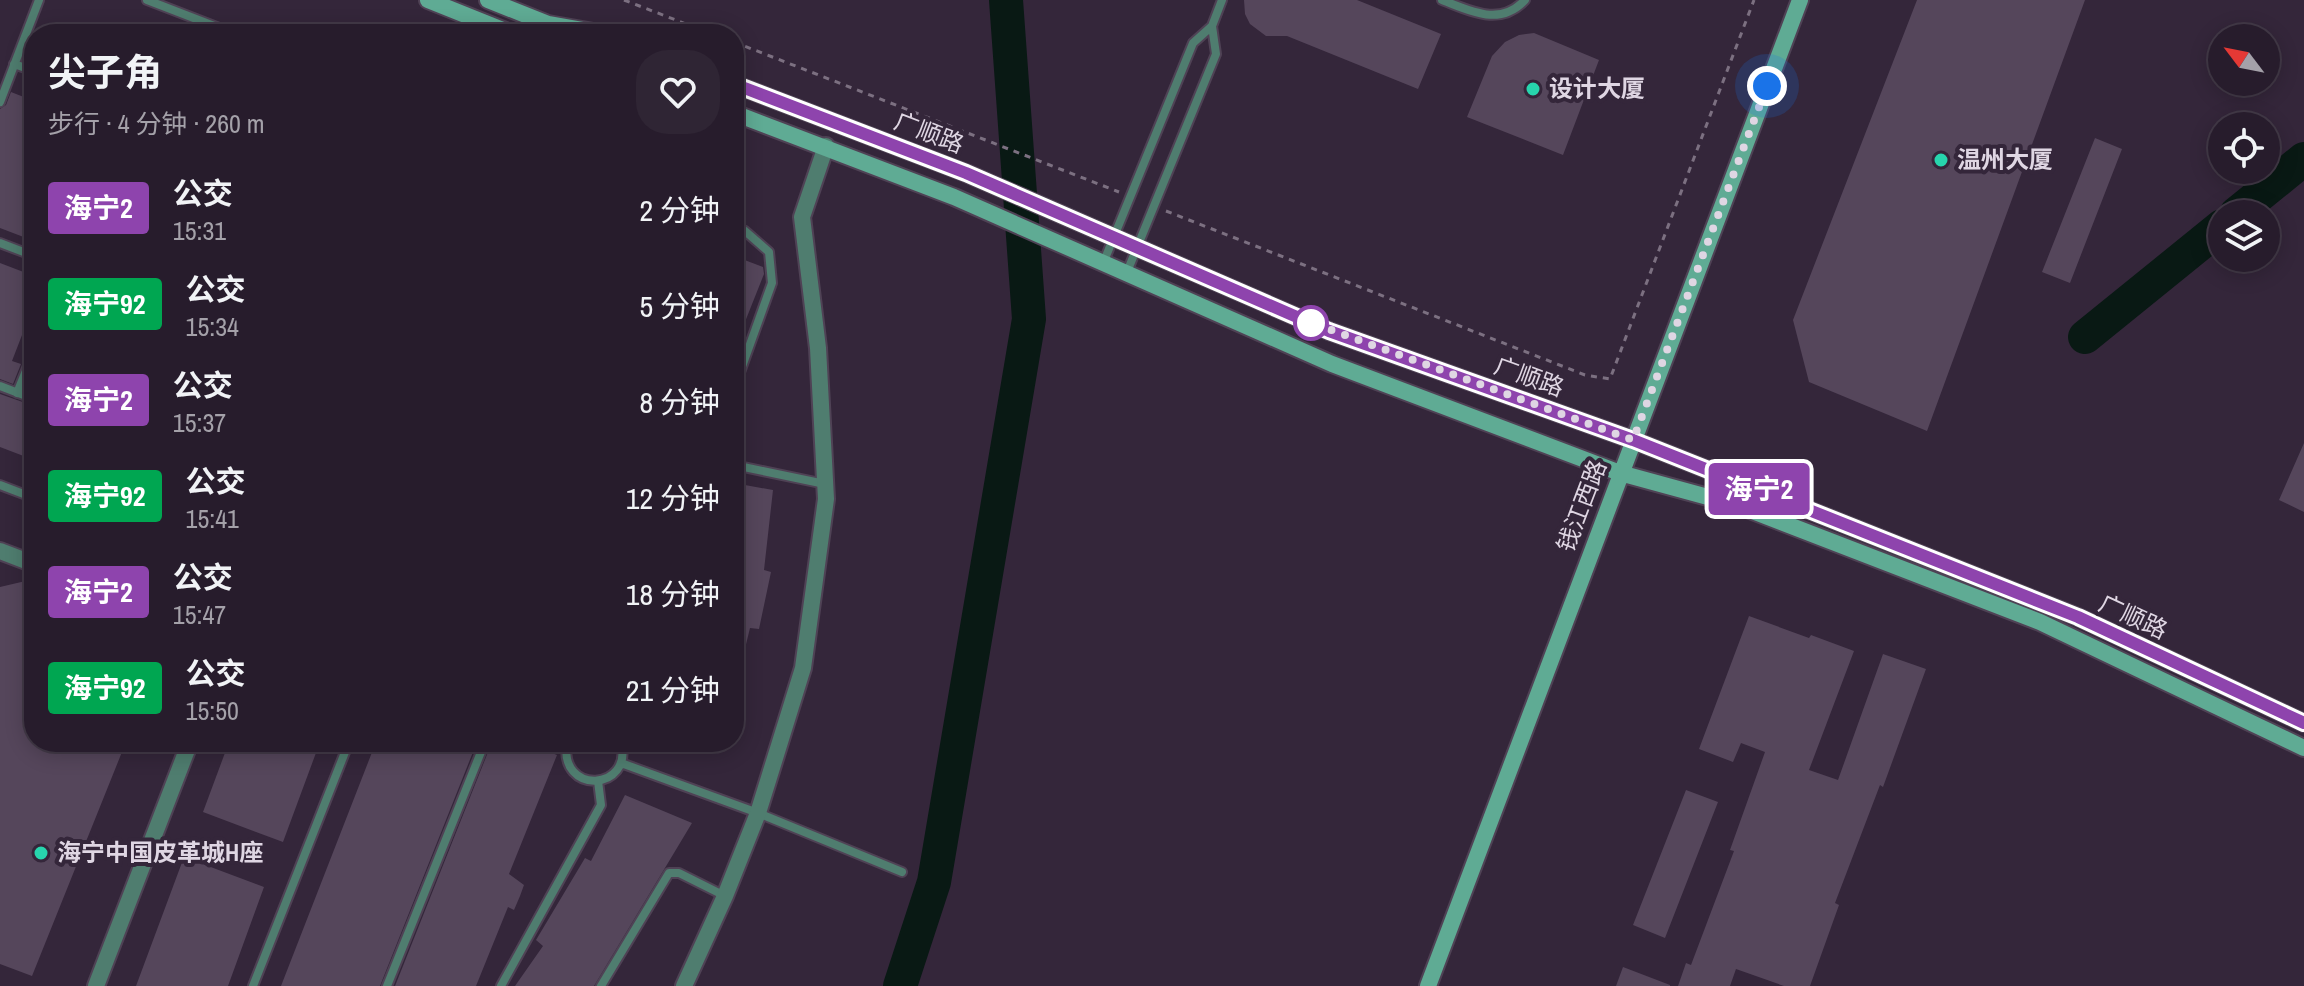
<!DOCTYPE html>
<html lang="zh">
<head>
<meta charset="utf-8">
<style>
	:root { --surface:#271c2c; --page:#2f2534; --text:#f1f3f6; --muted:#a4a1a9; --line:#433a48 }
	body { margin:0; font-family:"Archivo Narrow","Noto Sans SC",sans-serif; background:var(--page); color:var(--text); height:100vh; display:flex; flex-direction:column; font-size:30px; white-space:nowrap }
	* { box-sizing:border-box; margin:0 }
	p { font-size:26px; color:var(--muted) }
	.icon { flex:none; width:44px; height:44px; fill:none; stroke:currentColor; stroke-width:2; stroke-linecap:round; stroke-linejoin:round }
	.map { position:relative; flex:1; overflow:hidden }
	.details { position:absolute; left:24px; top:24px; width:720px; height:728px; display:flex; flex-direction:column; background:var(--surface); border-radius:32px; box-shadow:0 4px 20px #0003,0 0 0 2px var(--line) }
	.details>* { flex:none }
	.badge { padding:0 16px; border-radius:6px; font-size:28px; line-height:52px }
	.needle { width:52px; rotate:302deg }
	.fabs { position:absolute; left:2208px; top:24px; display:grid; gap:16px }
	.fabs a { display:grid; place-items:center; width:72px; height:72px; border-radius:50%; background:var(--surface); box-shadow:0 4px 20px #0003,0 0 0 2px var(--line); font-size:40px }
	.you { position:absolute; width:40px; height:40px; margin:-20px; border:6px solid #fff; border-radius:50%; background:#1a73e8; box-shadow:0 0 0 12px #1a73e833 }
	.map>.badge { position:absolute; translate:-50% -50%; box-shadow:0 0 0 4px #fff }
	.round { display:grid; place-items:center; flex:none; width:84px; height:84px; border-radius:32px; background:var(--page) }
	.overview { display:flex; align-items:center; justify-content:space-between; height:136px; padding:0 24px }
	h1 { font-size:38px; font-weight:700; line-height:60px }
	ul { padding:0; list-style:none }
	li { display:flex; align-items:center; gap:24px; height:96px; padding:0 24px }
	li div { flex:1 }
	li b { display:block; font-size:30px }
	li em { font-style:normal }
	li .badge { min-width:88px; font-weight:700; text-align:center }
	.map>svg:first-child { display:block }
</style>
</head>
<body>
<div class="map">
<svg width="2304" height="986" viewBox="0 0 2304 986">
	<rect width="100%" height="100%" fill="#34263a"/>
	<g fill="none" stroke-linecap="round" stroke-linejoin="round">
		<!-- river -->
		<path stroke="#091914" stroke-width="34" d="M2236,214L2304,159
			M2085,337L2222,226
			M900,986L934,882L1029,319L1006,0"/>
	</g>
	<!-- building -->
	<path fill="#55465b" d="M1244,0H1357L1441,34L1418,89L1287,36H1266L1250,24L1245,14Z
		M1917,0H2085L1927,431L1809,382L1793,320Z
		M1534,33L1599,60L1563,155L1467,117L1492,56L1505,42L1519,35Z
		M11,92L34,101V241L0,228V109L6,105Z
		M2095,138L2122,149L2070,283L2042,272Z
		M734,256L763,267L764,274L735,347Z
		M0,263L34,276V304L12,361L21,364L13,384L0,379Z
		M0,394L34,406V460L0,447Z
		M2304,443V512L2279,500Z
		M734,483L773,490L764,570L771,572L759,629L750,628L740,669L734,668Z
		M34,579V742H126L32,976L0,964V587Z
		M1749,616L1809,638L1811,635L1854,651L1809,770L1838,780L1883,654L1926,669L1883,787L1880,785L1835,903L1839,905L1810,986H1784L1736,969L1730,986H1678L1686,963L1691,965L1734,851L1730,850L1765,752L1741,743L1733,762L1699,749Z
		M229,742H320L283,842L203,812Z
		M376,742H477L380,986H281Z
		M492,742H524L557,755L509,874L524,885L520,896L514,910L508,907L476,986H395Z
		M1686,790L1718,802L1665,938L1633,925Z
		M625,795L692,823L594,986H515L543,946L536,940L585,858L591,861Z
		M184,857L264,887L228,986H136Z
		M1623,967L1670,985V986H1616Z"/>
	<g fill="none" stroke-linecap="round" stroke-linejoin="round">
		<defs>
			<path id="service" d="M147,0L235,34
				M1442,0C1471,11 1500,27 1525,0
				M14,64L34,71
				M0,102L39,0
				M734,226L745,231L769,252L772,283L734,389
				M0,243L34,256
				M1104,261L1193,43L1212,26L1222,0
				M1127,272L1216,54L1212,26
				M0,386L34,399
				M17,393L34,351
				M734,465L825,484
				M0,485L34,498
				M567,742C558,796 634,791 621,742
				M621,763L758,813L902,872
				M253,986L349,742
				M387,986L485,742
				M501,986L601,805L598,781
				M601,986L669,873H679L725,896"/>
			<path id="minor" d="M0,551L34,564
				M96,986L190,742
				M684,986L725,896L758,813L803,668L826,499L818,348L802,217L826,146"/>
			<path id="secondary" d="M428,0L513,34
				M488,0L548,24L605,34
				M734,84L966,173L1329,331L1633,440L2078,617L2304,723
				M734,113L954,197L1332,364L1620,473L1737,505L2040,622L2304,748
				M1428,986L1800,0"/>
		</defs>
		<!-- service casing -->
		<use href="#service" stroke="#4f4255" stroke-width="12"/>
		<!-- minor casing -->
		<use href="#minor" stroke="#4f4255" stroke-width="20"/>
		<!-- secondary casing -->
		<use href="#secondary" stroke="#4f4255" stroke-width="20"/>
		<!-- path -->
		<path stroke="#7c7081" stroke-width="3" stroke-dasharray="6 6" stroke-linecap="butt" d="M624,0L712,34
			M734,42L1119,192
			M1166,211L1585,375L1610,379L1754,0"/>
		<!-- service -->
		<use href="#service" stroke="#4f7d6f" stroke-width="8"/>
		<!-- minor -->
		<use href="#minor" stroke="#4f7d6f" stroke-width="16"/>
		<!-- secondary -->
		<use href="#secondary" stroke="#5fab94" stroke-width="16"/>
	</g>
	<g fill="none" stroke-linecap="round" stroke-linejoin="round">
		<defs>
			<path id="line" d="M734,84L966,173L1329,331L1633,440L2078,617L2304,723"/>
		</defs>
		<!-- line casing -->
		<use href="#line" stroke="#fff" stroke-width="18"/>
		<!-- line -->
		<use href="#line" stroke="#8e44ad" stroke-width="12"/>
		<!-- walk -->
		<path stroke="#dfd6e3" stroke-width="8" stroke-dasharray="0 14.4" d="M1311,323L1301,319L1633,440L1767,86"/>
	</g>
	<!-- markers -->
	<g fill="#27d5ad" stroke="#34263a" stroke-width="3">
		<circle cx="1533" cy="89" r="8"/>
		<circle cx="1941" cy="160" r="8"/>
		<circle cx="41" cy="853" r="8"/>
	</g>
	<circle fill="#fff" stroke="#8e44ad" stroke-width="4" cx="1311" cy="323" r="16"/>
	<g text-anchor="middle" stroke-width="8" stroke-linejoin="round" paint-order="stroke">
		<!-- poi labels -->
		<g font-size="24" font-weight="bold" fill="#dfd6e3" stroke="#34263a" text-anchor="start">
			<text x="1549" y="97">设计大厦</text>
			<text x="1957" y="168">温州大厦</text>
			<text x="57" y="861">海宁中国皮革城H座</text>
		</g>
		<!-- street labels -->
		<g font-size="24" fill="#dfd6e3" stroke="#34263a">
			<text transform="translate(929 133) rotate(21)" y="8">广顺路</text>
			<text transform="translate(1529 377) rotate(20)" y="8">广顺路</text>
			<text transform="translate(1582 506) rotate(-69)" y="8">钱江西路</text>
			<text transform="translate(2133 617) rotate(25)" y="8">广顺路</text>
		</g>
	</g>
</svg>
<div class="fabs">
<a><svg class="needle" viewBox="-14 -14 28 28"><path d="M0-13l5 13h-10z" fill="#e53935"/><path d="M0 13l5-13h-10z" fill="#a4a1a9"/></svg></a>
<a><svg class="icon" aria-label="locate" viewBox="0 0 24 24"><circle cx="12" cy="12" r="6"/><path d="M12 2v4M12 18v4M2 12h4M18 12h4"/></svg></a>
<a><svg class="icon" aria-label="layers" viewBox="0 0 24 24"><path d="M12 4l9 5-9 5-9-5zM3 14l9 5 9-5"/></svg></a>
</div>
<div class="you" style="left:1767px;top:86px"></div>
<b class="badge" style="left:1759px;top:489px;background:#8e44ad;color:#fff">海宁2</b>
<section class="details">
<div class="overview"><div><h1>尖子角</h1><p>步行 · 4 分钟 · 260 m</p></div><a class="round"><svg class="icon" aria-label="heart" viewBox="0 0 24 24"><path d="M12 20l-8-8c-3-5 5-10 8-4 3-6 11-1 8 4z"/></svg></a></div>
<ul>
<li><span class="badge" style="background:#8e44ad;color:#fff">海宁2</span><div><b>公交</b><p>15:31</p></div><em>2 分钟</em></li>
<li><span class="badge" style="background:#00a651;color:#fff">海宁92</span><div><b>公交</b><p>15:34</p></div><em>5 分钟</em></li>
<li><span class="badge" style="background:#8e44ad;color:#fff">海宁2</span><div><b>公交</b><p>15:37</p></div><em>8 分钟</em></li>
<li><span class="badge" style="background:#00a651;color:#fff">海宁92</span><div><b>公交</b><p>15:41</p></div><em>12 分钟</em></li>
<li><span class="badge" style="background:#8e44ad;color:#fff">海宁2</span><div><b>公交</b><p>15:47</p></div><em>18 分钟</em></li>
<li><span class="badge" style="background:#00a651;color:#fff">海宁92</span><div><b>公交</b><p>15:50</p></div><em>21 分钟</em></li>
</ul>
</section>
</div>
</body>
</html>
